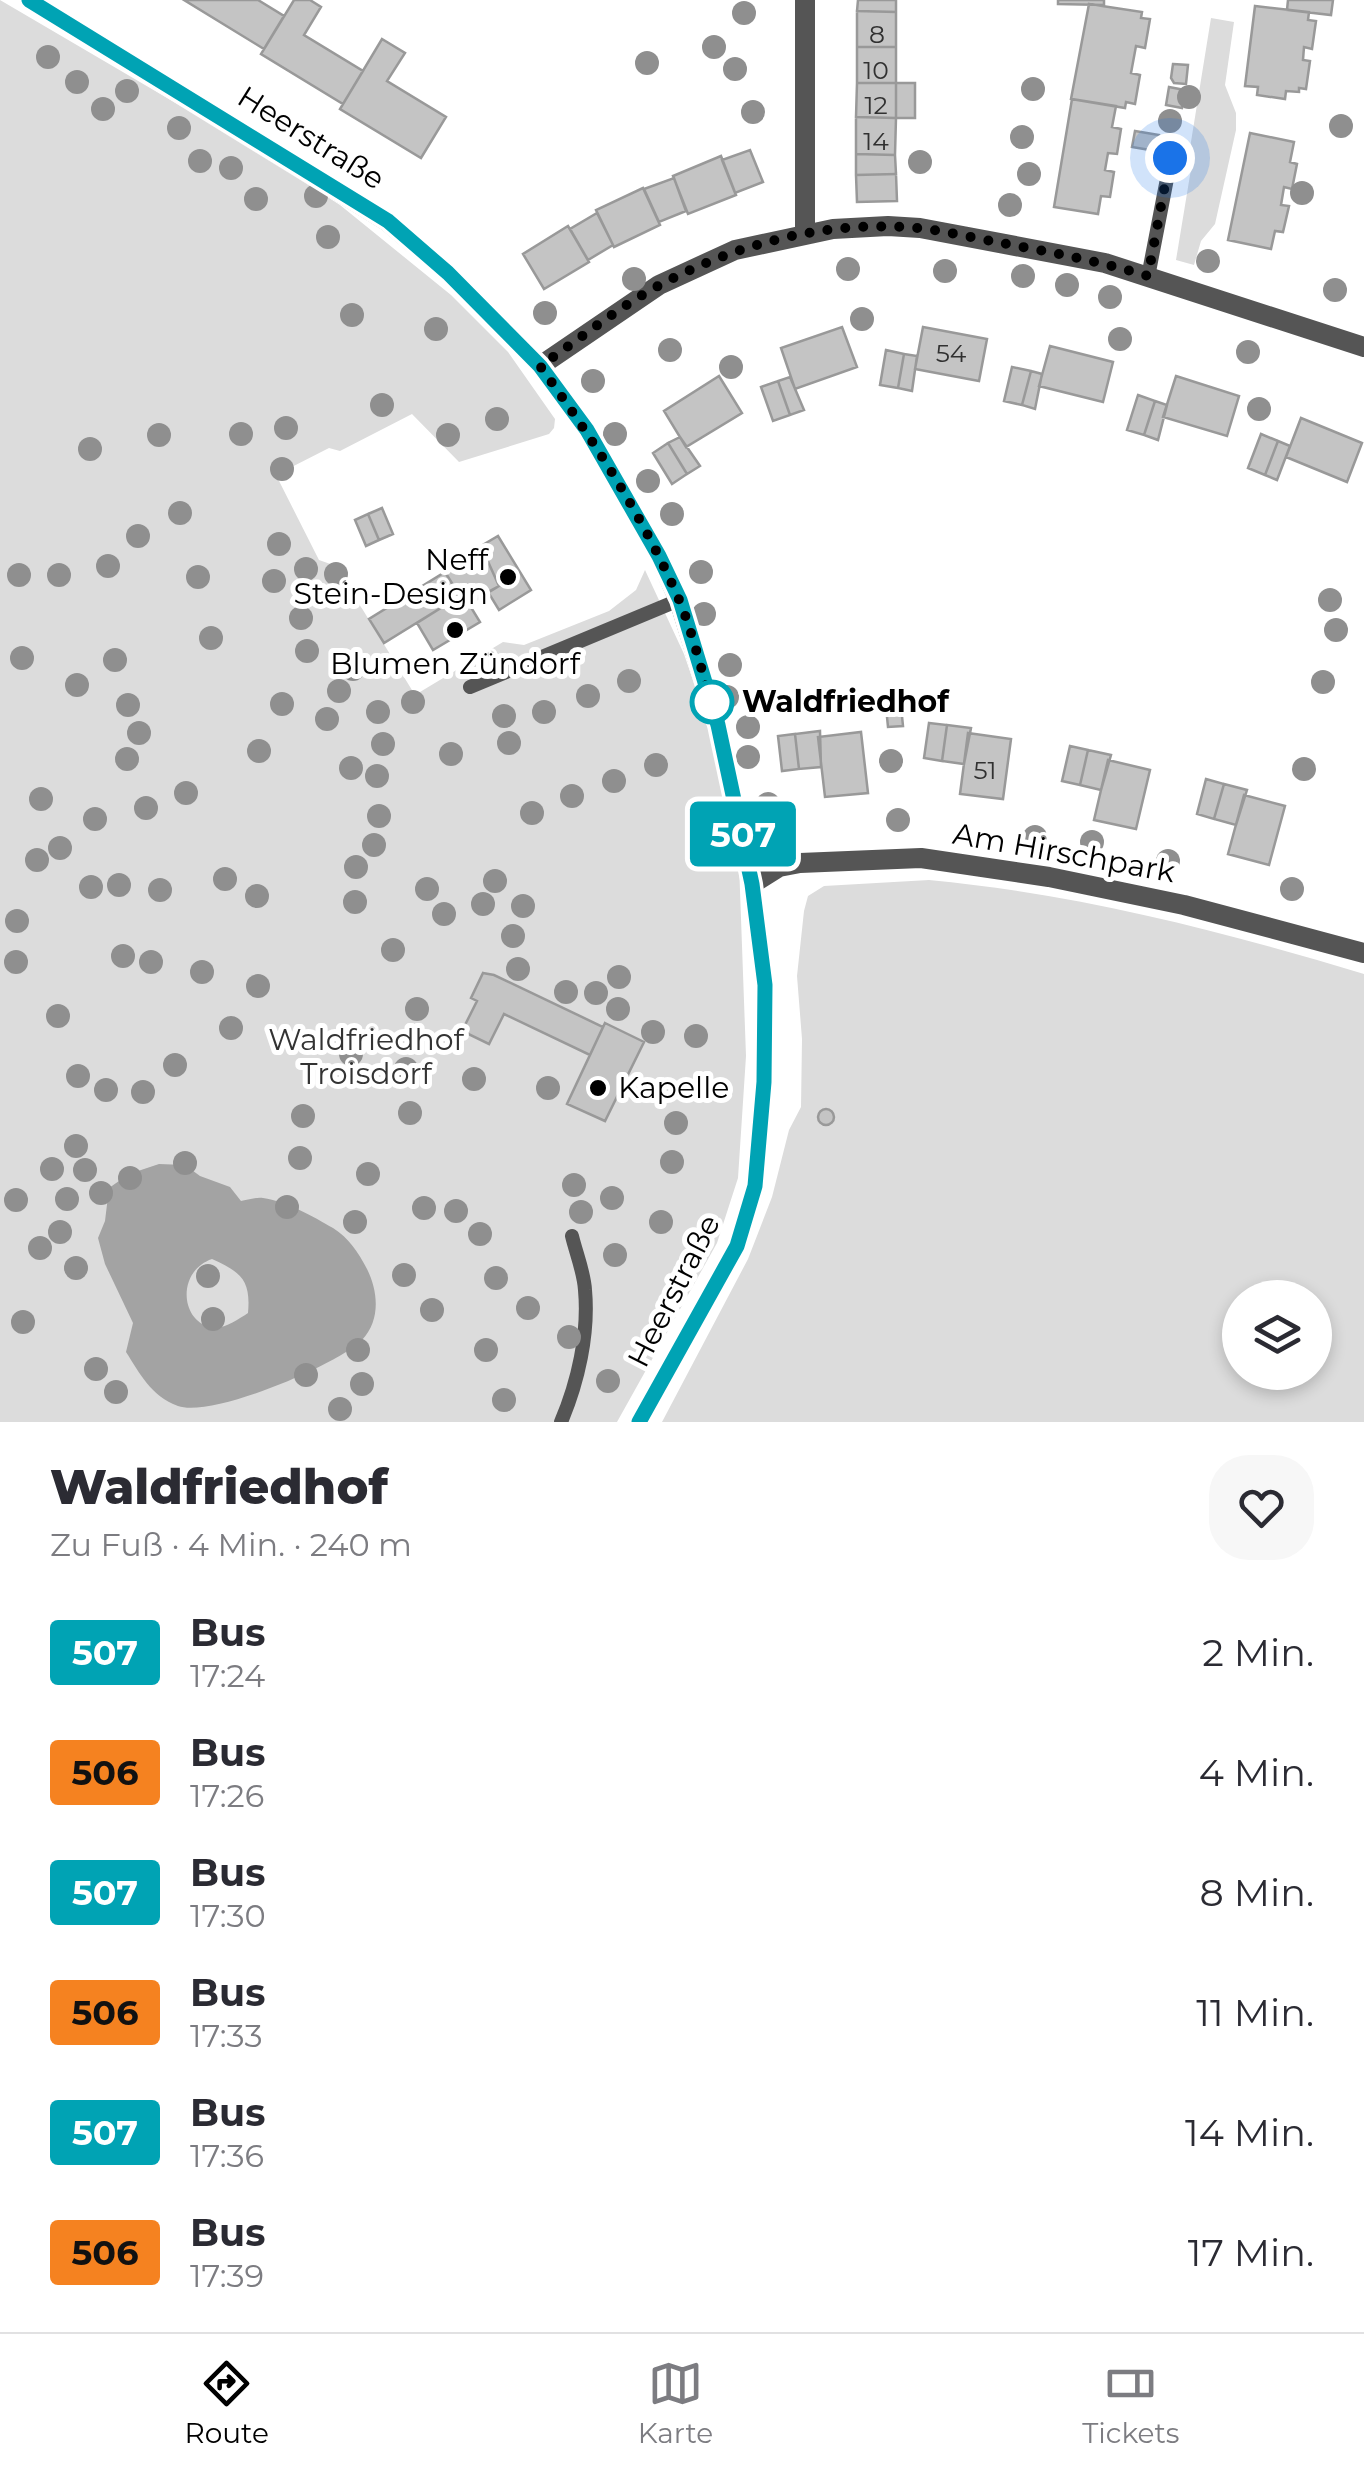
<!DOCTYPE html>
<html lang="de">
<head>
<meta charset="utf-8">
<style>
	:root { --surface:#fff; --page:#f7f7f7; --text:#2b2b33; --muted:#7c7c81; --line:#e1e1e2; --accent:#000 }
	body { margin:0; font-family:Montserrat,sans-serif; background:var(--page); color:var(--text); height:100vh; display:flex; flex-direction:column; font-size:38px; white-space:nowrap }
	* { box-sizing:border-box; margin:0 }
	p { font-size:32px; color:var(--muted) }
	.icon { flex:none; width:55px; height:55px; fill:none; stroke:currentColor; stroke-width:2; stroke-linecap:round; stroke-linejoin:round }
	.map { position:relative; height:1422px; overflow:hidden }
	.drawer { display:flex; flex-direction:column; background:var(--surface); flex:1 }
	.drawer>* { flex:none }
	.badge { padding:0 20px; border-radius:8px; font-size:35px; line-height:65px }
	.tools { position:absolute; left:1222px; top:1280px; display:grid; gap:20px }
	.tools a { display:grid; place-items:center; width:110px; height:110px; border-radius:50%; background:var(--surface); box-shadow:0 5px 15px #0003; font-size:50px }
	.you { position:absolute; width:50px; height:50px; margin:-25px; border:8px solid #fff; border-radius:50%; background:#1a73e8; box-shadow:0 0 0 15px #1a73e833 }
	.map>.badge { position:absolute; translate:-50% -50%; box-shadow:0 0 0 5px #fff }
	.round { display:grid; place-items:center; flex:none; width:105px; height:105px; border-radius:40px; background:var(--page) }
	.summary { display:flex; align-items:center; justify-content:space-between; height:170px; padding:0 50px }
	h1 { font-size:48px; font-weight:800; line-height:75px }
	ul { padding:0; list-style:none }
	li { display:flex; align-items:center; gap:30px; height:120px; padding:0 50px }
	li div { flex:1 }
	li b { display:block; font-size:38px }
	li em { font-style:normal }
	li .badge { min-width:110px; font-weight:700; text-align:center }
	.tabs { display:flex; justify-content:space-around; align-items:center; height:140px; border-top:2px solid var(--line); background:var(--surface); font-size:28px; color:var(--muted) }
	.tabs a { display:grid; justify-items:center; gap:5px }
	.tabs .current { color:var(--accent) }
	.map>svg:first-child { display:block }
</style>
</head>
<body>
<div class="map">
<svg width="1364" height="1422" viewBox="0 0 1364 1422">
	<rect width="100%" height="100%" fill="#fff"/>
	<!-- green -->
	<path fill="#dcdcdc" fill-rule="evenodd" d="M0,0L232,136L340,205L451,295L508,352L555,419L554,428L549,434L459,462L412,414L340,451L329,448L276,475L319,560L336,566L415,695L503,642L524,645L609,611L636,590L645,570L684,654L709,727L739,863L746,1056L738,1178L717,1243L617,1422H0Z
		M1211,18L1234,22L1225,85L1236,113V130L1215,224L1201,241L1194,265L1176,260L1194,151L1190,148Z
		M929,880C1077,894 1222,931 1364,974V1422H662L748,1259L772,1197L789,1130L801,1107L802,1039L797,976L804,911L808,896L824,886ZM1240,1298H1315V1372H1240Z"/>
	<!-- water -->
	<path fill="#a3a3a3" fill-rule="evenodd" d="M159,1164L185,1165L200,1176L230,1187L241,1201C247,1200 256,1197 263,1198C286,1201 314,1217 333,1228C349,1238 358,1252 367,1269C378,1291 381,1320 362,1340C337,1365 212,1418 178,1406C151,1396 140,1374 126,1352L133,1323L105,1264L98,1238L105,1221L109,1188L129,1174ZM212,1259C241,1272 251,1280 248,1313C237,1320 224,1330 210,1327C180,1320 177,1271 212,1259Z"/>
	<!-- building -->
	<path fill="#c4c4c4" stroke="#999" stroke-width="2.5" d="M184,0H258L284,16L264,49Z
		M294,0H310L321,7L304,35L363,71L343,104L261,54Z
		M858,0H896V12L857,11Z
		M1058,0H1104V5L1058,4Z
		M1288,0H1333L1331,15L1287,10Z
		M1089,4L1142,12L1141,18L1150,19L1145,48L1136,46L1131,73L1140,75L1135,104L1126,102L1125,108L1071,99Z
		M1255,6L1309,12L1308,20L1316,21L1312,49L1304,47L1303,60L1310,61L1306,89L1299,88V92L1286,91L1285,99L1257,95L1258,87L1245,86Z
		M857,11L896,12V47H857Z
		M382,39L405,53L387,81L446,117L421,158L340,109Z
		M857,47H896V83H857Z
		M1173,64L1188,65L1186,84L1174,83L1171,78Z
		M857,83H896V118L856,117Z
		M896,83H915V118H896Z
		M1169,87L1185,90L1182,108L1166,105Z
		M1072,99L1116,106L1112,127L1121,129L1117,154L1108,153L1105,170L1114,172L1110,197L1101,196L1098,214L1054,207Z
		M856,117L896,118L895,155L856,154Z
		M1135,131L1159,135L1156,151L1132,147Z
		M1250,133L1294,142L1290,162L1297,164L1292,189L1284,187L1281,205L1289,206L1283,232L1275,231L1271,249L1228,240Z
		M750,150L763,182L735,193L722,160Z
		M856,154L895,155L896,174L856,175Z
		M721,156L736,195L688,214L673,176Z
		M896,174L897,201L857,202L856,175Z
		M674,178L686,211L659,222L644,189Z
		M643,188L660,225L614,247L596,210Z
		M597,213L613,245L588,260L570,229Z
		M568,226L589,262L544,289L523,254Z
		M842,327L857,367L795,389L781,348Z
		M923,327L987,339L979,381L915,369Z
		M1050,346L1113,362L1103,402L1039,386Z
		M886,350L904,354L898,388L880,385Z
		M904,354L917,356L912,391L898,388Z
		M1012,367L1031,371L1022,405L1004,401Z
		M1031,371L1042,374L1035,409L1022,405Z
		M719,376L742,413L686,447L664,411Z
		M1176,376L1239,396L1227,436L1163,417Z
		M790,377L804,410L790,415L778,381Z
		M778,381L790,415L773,421L761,387Z
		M1138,395L1155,401L1144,435L1127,430Z
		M1155,401L1167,405L1158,440L1144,435Z
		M1301,418L1362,443L1347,482L1286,457Z
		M1261,434L1278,441L1265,475L1248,468Z
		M680,437L700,466L687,474L668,443Z
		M1278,441L1290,446L1277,480L1265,475Z
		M668,443L687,474L672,484L653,453Z
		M382,508L393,534L379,540L368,514Z
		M368,514L379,540L366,546L355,520Z
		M498,536L531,590L499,610L488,592L499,586L481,546Z
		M481,546L499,586L466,606L443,569Z
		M445,572L460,596L384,643L369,619Z
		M460,596L466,606L469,604L480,622L433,650L417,623Z
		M901,706L903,726L888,727L886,707Z
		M929,723L947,725L942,761L924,758Z
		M947,725L971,728L964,764L942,761Z
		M820,731L821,767L799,769L795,734Z
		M861,732L868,793L825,797L818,737Z
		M968,733L1011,739L1003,799L960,794Z
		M795,734L799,769L782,771L778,736Z
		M1070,746L1088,750L1080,785L1062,781Z
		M1088,750L1111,755L1101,790L1080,785Z
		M1108,760L1150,770L1136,829L1094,820Z
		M1206,779L1224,784L1214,819L1197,814Z
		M1224,784L1247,790L1236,825L1214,819Z
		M1244,795L1285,806L1269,865L1228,854Z
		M483,973L494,975L603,1027L590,1055L504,1014L489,1044L462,1031L477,1001L471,998Z
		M605,1023L644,1042L605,1121L567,1104Z
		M818 1117a8 8 0 1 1 16 0a8 8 0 1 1-16 0Z"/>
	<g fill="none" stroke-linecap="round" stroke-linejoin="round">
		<!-- service -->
		<path stroke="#555" stroke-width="14" d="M1148,277L1171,158
			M470,687L679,600
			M561,1422C578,1382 589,1334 585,1290C584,1272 576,1253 572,1236"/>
		<!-- minor -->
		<path stroke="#555" stroke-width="20" d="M29,0L387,221L448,273L540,366L587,430L659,556L679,600L718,725L752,884L765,985L764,1082L755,1187L737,1246L639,1422
			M805,234V0
			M540,366L659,285L735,250L833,229L888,226L920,228L1105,263L1364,347
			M752,884L779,867L800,863L921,858L1049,877L1184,905L1364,953"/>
	</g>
	<!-- trees -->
	<g fill="#8f8f8f">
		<circle cx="744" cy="13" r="12"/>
		<circle cx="714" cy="47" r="12"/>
		<circle cx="48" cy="57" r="12"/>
		<circle cx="647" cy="63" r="12"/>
		<circle cx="735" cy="69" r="12"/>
		<circle cx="77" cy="82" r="12"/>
		<circle cx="1033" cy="89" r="12"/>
		<circle cx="127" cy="91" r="12"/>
		<circle cx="1189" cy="97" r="12"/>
		<circle cx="103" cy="109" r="12"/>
		<circle cx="753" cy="112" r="12"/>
		<circle cx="1170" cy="121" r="12"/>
		<circle cx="1341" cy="126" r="12"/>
		<circle cx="179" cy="128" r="12"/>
		<circle cx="1022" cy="137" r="12"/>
		<circle cx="200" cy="161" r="12"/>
		<circle cx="920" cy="162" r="12"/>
		<circle cx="231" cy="168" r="12"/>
		<circle cx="1029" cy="174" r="12"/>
		<circle cx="1302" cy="193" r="12"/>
		<circle cx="316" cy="196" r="12"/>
		<circle cx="256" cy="199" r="12"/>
		<circle cx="1010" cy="205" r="12"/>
		<circle cx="328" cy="237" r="12"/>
		<circle cx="1208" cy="261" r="12"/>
		<circle cx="848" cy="269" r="12"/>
		<circle cx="945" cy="271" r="12"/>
		<circle cx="1023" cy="276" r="12"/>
		<circle cx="634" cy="279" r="12"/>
		<circle cx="1067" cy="285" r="12"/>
		<circle cx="1335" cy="290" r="12"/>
		<circle cx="1110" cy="297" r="12"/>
		<circle cx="545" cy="313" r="12"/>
		<circle cx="352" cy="315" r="12"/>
		<circle cx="862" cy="319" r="12"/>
		<circle cx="436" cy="329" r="12"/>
		<circle cx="1120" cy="339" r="12"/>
		<circle cx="670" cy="350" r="12"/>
		<circle cx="1248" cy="352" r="12"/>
		<circle cx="731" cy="367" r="12"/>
		<circle cx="593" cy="381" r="12"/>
		<circle cx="382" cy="405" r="12"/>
		<circle cx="1259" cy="409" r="12"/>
		<circle cx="497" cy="419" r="12"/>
		<circle cx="286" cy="428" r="12"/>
		<circle cx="241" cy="434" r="12"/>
		<circle cx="615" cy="434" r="12"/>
		<circle cx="159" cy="435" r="12"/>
		<circle cx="448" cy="435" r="12"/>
		<circle cx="90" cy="449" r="12"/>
		<circle cx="282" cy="469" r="12"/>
		<circle cx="648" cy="481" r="12"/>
		<circle cx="180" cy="513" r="12"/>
		<circle cx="672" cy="514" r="12"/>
		<circle cx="138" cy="536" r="12"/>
		<circle cx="279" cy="544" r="12"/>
		<circle cx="108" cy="566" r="12"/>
		<circle cx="306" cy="569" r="12"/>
		<circle cx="701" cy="572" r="12"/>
		<circle cx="336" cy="574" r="12"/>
		<circle cx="19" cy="575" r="12"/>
		<circle cx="59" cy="575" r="12"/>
		<circle cx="198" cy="577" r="12"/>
		<circle cx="274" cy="581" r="12"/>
		<circle cx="1330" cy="600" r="12"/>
		<circle cx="704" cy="614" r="12"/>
		<circle cx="301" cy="618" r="12"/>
		<circle cx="1336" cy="630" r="12"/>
		<circle cx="211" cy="638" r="12"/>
		<circle cx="307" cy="651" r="12"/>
		<circle cx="22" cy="658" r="12"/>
		<circle cx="115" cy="660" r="12"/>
		<circle cx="730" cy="665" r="12"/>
		<circle cx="353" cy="669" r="12"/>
		<circle cx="629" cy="681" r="12"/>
		<circle cx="1323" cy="682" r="12"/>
		<circle cx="77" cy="685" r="12"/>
		<circle cx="339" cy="691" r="12"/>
		<circle cx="588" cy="696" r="12"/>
		<circle cx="727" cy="697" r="12"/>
		<circle cx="413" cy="702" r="12"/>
		<circle cx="282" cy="704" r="12"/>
		<circle cx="128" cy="705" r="12"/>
		<circle cx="378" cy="712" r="12"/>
		<circle cx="544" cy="712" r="12"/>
		<circle cx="504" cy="716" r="12"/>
		<circle cx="327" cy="719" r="12"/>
		<circle cx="748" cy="727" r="12"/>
		<circle cx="139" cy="733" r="12"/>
		<circle cx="509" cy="743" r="12"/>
		<circle cx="383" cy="744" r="12"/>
		<circle cx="259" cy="751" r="12"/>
		<circle cx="451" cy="754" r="12"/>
		<circle cx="748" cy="757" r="12"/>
		<circle cx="127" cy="759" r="12"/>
		<circle cx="891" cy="761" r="12"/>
		<circle cx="656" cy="765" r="12"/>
		<circle cx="351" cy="768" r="12"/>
		<circle cx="1304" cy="769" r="12"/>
		<circle cx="377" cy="776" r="12"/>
		<circle cx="614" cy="781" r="12"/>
		<circle cx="186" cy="793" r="12"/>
		<circle cx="572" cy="796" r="12"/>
		<circle cx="41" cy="799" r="12"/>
		<circle cx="768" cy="804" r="12"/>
		<circle cx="146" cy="808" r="12"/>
		<circle cx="532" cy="813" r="12"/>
		<circle cx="379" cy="816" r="12"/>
		<circle cx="95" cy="819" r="12"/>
		<circle cx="898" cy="820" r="12"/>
		<circle cx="1035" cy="837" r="12"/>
		<circle cx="1092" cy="842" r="12"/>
		<circle cx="374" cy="845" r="12"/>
		<circle cx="60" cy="848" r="12"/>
		<circle cx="37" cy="860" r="12"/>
		<circle cx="1168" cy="861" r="12"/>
		<circle cx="356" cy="867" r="12"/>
		<circle cx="225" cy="879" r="12"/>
		<circle cx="495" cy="881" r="12"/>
		<circle cx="119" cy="885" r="12"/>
		<circle cx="91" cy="887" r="12"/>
		<circle cx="427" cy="889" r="12"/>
		<circle cx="1292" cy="889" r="12"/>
		<circle cx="160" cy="890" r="12"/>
		<circle cx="257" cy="896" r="12"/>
		<circle cx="355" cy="902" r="12"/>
		<circle cx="483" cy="904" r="12"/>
		<circle cx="523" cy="906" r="12"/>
		<circle cx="444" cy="914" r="12"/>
		<circle cx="17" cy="921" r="12"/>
		<circle cx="513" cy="936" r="12"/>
		<circle cx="393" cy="950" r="12"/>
		<circle cx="123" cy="956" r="12"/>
		<circle cx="16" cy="962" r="12"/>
		<circle cx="151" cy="962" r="12"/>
		<circle cx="518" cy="969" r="12"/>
		<circle cx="202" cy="972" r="12"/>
		<circle cx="619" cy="977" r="12"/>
		<circle cx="258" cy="986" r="12"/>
		<circle cx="566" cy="992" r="12"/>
		<circle cx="596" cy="993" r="12"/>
		<circle cx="417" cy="1009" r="12"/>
		<circle cx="618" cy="1009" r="12"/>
		<circle cx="58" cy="1016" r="12"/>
		<circle cx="231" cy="1028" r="12"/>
		<circle cx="653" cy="1032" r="12"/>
		<circle cx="696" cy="1036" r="12"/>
		<circle cx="351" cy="1054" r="12"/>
		<circle cx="175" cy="1065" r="12"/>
		<circle cx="406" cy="1069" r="12"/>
		<circle cx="78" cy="1076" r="12"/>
		<circle cx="474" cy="1079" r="12"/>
		<circle cx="548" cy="1088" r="12"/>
		<circle cx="106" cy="1090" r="12"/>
		<circle cx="143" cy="1092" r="12"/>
		<circle cx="410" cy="1113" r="12"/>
		<circle cx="303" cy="1116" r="12"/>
		<circle cx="676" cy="1123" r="12"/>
		<circle cx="76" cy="1146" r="12"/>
		<circle cx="300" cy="1158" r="12"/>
		<circle cx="672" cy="1162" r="12"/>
		<circle cx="185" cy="1163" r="12"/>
		<circle cx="52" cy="1169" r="12"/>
		<circle cx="85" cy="1170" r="12"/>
		<circle cx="368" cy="1174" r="12"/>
		<circle cx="130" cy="1178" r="12"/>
		<circle cx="574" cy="1185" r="12"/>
		<circle cx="101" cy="1193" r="12"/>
		<circle cx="612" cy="1198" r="12"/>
		<circle cx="67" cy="1199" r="12"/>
		<circle cx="16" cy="1200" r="12"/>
		<circle cx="287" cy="1207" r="12"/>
		<circle cx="424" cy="1208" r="12"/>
		<circle cx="456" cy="1211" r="12"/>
		<circle cx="581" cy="1212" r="12"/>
		<circle cx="355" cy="1222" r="12"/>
		<circle cx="661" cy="1222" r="12"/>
		<circle cx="60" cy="1232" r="12"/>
		<circle cx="480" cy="1234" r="12"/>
		<circle cx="40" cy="1248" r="12"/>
		<circle cx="615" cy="1255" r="12"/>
		<circle cx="76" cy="1268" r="12"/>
		<circle cx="404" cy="1275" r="12"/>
		<circle cx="208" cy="1276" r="12"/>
		<circle cx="496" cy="1278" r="12"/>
		<circle cx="528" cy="1308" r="12"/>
		<circle cx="432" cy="1310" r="12"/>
		<circle cx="213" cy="1319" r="12"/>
		<circle cx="23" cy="1322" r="12"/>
		<circle cx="569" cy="1337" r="12"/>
		<circle cx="358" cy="1350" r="12"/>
		<circle cx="486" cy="1350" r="12"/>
		<circle cx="96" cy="1369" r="12"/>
		<circle cx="306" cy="1375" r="12"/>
		<circle cx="608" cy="1381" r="12"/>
		<circle cx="362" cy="1384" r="12"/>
		<circle cx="116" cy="1392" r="12"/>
		<circle cx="504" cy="1400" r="12"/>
		<circle cx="340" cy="1409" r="12"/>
	</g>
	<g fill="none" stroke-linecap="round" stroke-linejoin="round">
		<defs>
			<path id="line" d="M29,0L388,221L448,273L540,366L587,430L659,556L680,600L718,725L752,884L765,985L764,1082L755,1186L737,1246L639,1422"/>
		</defs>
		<!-- line casing -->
		<use href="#line" stroke="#fff" stroke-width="22"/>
		<!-- line -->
		<use href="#line" stroke="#00a3b4" stroke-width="15"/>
		<!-- walk -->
		<path stroke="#000" stroke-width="10" stroke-dasharray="0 18" d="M712,702C701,672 692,628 677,595C641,513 592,438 540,366C580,339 617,308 660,285C738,243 828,220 917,228C947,231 978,239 1007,244C1055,253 1102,262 1148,276L1170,158"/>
	</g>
	<!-- markers -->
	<g fill="#000" stroke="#fff" stroke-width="4">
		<circle cx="508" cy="577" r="10"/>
		<circle cx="455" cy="630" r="10"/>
		<circle cx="598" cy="1088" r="10"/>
	</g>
	<circle fill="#fff" stroke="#00a3b4" stroke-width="5" cx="712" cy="702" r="20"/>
	<g text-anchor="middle" stroke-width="10" stroke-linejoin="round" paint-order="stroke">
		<!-- number labels -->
		<g font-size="25" fill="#313131">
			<text x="877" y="43">8</text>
			<text x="876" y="79">10</text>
			<text x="876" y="114">12</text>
			<text x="876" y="150">14</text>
			<text x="951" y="362">54</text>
			<text x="985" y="779">51</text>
		</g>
		<!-- street labels -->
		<g font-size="30" fill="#000" stroke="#fff">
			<text transform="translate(311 138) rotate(32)" y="10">Heerstraße</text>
			<text transform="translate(1064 853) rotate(10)" y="10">Am Hirschpark</text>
			<text transform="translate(674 1291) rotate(-63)" y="10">Heerstraße</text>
		</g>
		<!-- poi labels -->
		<g font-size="30" fill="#000" stroke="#fff" text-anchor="end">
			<text x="488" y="570">Neff<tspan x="488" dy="34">Stein-Design</tspan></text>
			<text x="455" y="674" text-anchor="middle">Blumen Zündorf</text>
			<text x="618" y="1098" text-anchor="start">Kapelle</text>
		</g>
		<!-- stop labels -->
		<g font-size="30" font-weight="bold" fill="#000" stroke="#fff" text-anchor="start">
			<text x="742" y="712">Waldfriedhof</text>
		</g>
		<!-- park labels -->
		<g font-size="30" fill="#333" stroke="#fff">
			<text x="366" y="1050">Waldfriedhof<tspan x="366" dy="34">Troisdorf</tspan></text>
		</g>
	</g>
</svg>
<div class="tools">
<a><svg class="icon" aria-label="layers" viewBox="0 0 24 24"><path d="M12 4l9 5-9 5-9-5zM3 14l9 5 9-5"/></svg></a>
</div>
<div class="you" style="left:1170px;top:158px"></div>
<b class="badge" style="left:743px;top:834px;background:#00a3b4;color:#fff">507</b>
</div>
<section class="drawer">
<div class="summary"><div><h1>Waldfriedhof</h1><p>Zu Fuß · 4 Min. · 240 m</p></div><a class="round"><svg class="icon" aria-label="heart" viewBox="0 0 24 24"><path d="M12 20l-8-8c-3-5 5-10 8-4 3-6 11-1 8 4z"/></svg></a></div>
<ul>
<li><span class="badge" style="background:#00a3b4;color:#fff">507</span><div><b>Bus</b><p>17:24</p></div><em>2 Min.</em></li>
<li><span class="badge" style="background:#f58220;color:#111">506</span><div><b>Bus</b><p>17:26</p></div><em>4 Min.</em></li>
<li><span class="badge" style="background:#00a3b4;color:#fff">507</span><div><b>Bus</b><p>17:30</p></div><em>8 Min.</em></li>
<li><span class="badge" style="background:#f58220;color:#111">506</span><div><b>Bus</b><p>17:33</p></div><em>11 Min.</em></li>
<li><span class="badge" style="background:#00a3b4;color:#fff">507</span><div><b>Bus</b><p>17:36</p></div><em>14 Min.</em></li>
<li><span class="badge" style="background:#f58220;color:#111">506</span><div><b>Bus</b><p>17:39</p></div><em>17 Min.</em></li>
</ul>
</section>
<nav class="tabs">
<a class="current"><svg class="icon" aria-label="directions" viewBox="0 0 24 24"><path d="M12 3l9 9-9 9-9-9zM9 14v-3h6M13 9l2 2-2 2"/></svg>Route</a>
<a><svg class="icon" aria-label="map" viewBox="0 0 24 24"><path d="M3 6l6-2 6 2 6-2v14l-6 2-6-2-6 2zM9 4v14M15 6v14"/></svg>Karte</a>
<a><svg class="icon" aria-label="tickets" viewBox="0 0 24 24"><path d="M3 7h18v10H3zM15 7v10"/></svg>Tickets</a>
</nav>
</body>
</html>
